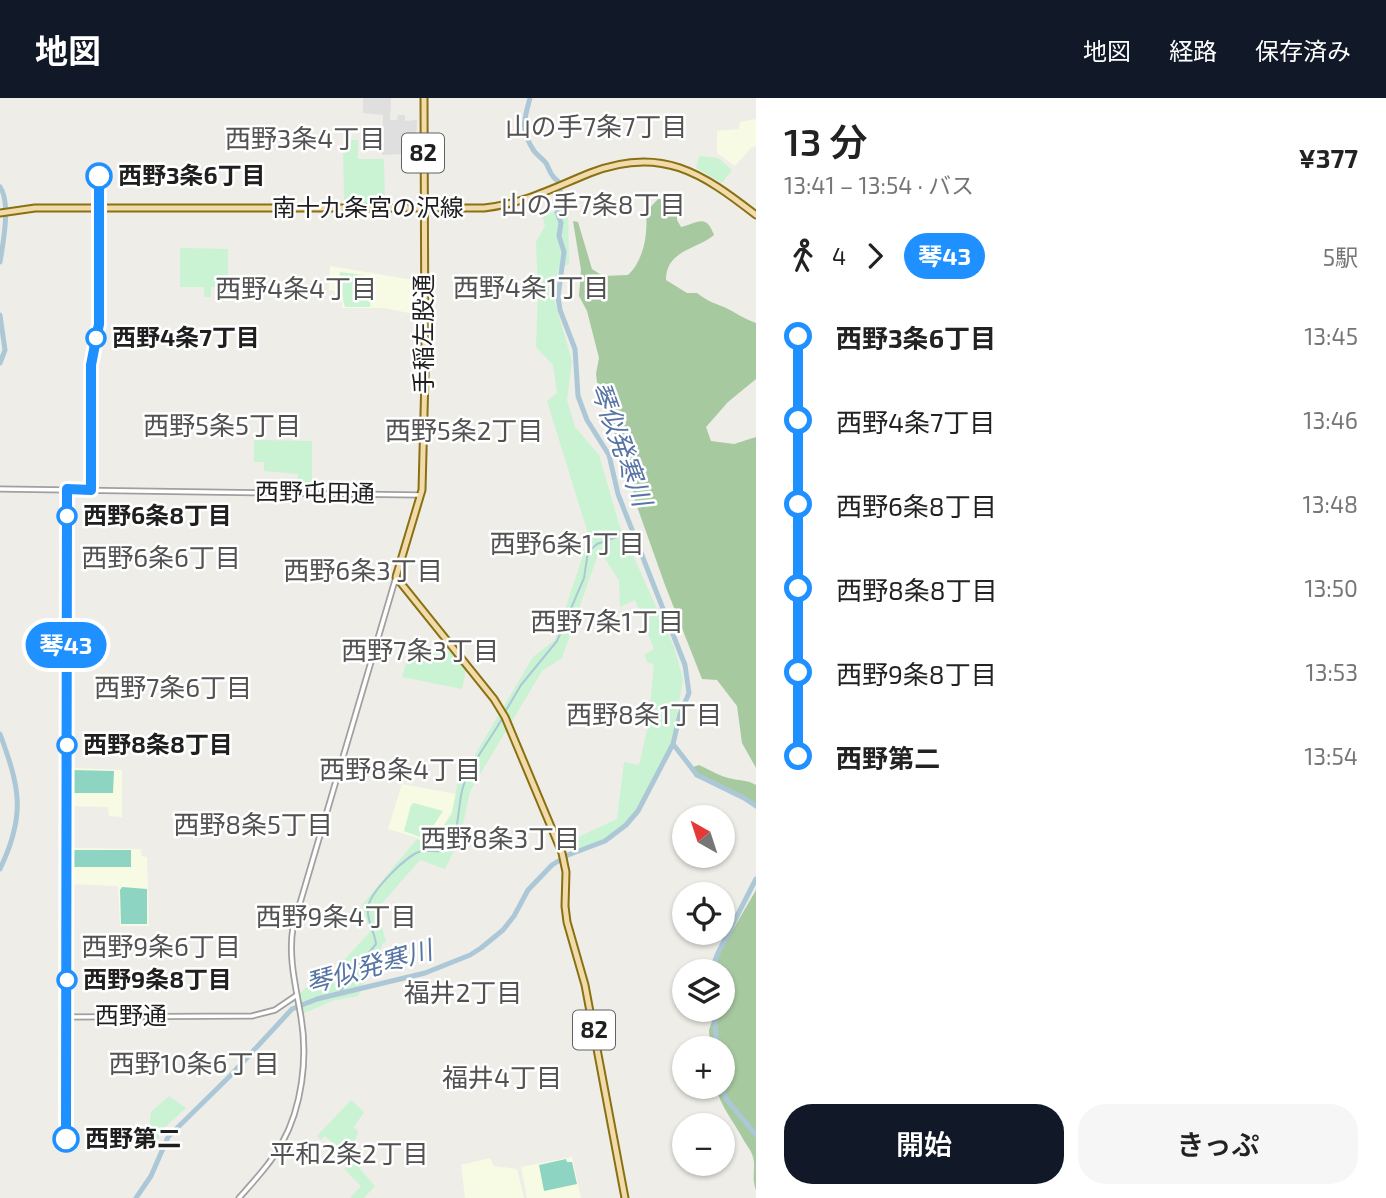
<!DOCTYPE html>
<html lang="ja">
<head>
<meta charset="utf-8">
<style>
	:root { --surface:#fff; --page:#f6f6f6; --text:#222; --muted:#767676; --accent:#111827 }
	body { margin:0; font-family:"Exo 2","Noto Sans JP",sans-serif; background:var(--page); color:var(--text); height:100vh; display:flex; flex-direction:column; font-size:26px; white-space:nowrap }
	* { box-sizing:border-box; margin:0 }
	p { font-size:23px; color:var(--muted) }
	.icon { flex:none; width:38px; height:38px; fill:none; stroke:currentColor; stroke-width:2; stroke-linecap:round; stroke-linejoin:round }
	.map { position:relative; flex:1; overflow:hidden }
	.details { display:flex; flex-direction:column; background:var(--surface); width:630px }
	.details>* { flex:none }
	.badge { padding:0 14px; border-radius:23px; font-size:24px; line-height:46px }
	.needle { width:46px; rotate:321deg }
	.controls { position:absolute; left:672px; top:707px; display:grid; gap:14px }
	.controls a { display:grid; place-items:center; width:63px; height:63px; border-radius:50%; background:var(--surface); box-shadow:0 2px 5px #0004; font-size:35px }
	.map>.badge { position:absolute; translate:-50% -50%; box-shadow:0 0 0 4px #fff }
	.legs { display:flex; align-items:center; gap:10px; height:77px; padding:0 28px; font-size:23px }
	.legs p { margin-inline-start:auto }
	.summary { display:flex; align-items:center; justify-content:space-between; height:119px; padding:0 28px }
	h1 { font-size:38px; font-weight:600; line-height:52px }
	.cta { display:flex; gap:14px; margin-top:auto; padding:14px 28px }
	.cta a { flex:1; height:80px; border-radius:28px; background:var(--accent); color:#fff; font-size:28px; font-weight:600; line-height:80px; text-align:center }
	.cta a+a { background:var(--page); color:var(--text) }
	ul { padding:0 28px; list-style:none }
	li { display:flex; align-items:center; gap:24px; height:84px; font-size:26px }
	li i { display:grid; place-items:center; width:10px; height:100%; margin:0 9px; background:currentColor }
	li i::after { content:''; width:18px; height:18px; margin:-9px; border:5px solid; border-radius:50%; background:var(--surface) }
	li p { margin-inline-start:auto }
	li:first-child i { background:linear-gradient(#0000 50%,currentColor 0) }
	li:last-child i { background:linear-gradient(currentColor 50%,#0000 0) }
	header { display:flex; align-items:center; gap:42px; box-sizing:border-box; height:98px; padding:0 35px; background:var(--accent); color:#fff }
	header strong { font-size:33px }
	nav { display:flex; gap:38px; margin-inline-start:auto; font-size:24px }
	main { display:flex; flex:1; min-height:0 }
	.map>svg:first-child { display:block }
</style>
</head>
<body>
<header>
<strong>地図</strong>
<nav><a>地図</a><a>経路</a><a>保存済み</a></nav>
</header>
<main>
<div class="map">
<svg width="756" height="1100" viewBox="0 0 756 1100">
	<rect width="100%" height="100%" fill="#efede7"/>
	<!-- education -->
	<path fill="#f8fbe3" d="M756,21V48L751,50L735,68L717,55V33L739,31L740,24Z
		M330,168L419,183V217L384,210H342V197L340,194L329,192Z
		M72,670L122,672V719L109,718L108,709L69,708L70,672Z
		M402,686L456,696L451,715L431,747L418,740L388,731Z
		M69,750L141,751L142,758L147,759L149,828H120L118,788L69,786Z
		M572,1059L581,1100H527L521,1069Z
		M490,1060L494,1068L517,1071L524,1100H465L461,1067Z"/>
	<!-- forest -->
	<path fill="#a7c9a0" d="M658,101L668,102L677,109V122L681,129C698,125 706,115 714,137C696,152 666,152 666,182L687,195H697C706,202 713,205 724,209C735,214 744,221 756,225V281L728,304L706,329L711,343L734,346L756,339V670L742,645L737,608L717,582L702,581L665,487L634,400L630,371L599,299L596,276L599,260L587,213L579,198L581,172L573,123L578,124L592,171L603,178L628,177C644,162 648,136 646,114Z
		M699,667C710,672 721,679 733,681C742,683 748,682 756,687V707L727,690L695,679L690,670Z
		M756,792V1092C751,1080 756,1070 753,1059C751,1051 745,1046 742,1039C733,1023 720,1007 716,989H723V950H710L709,932L716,912H723V873H713V870L724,847Z"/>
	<!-- park -->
	<path fill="#c9f3d2" d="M343,42H358V61H384L385,107H344Z
		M699,58L718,60L732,72L722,85L696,70Z
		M568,110L569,166L558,171L555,205L572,263L567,302L575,329L599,357L619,426L674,549L683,581L672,645L638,712L616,736L594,746L565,753L561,747L617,721L624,664L639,667L648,628L654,566L648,565L644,557L654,551L635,502L620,509L619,482L598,450V456L562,560L542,573L470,693L460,741L445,771L420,762L377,811L386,844L383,845L358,898L335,902L304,915L299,896L308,888L338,879L345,866L343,863L370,834L362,807L417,741L431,747L452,716L459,677L464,675L533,559L555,542L586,448L584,442H590L547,303L557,295L553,267L536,249L538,196L536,144L545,128L542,117Z
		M180,150L228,151V189H211V199H204V189H180Z
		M340,174L371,178L374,182L370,209H345L339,188Z
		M254,342L312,343V390H297L298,376L264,373V364H254Z
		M411,550L452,554L466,572L462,591L402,579Z
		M414,705L443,713L425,741L404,733L411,707Z
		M169,998L186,1010L163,1031L155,1046L148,1043L151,1014Z
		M351,1002L364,1014L354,1029L358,1033L352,1053L363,1065L360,1071L375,1088L364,1100H350L361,1088L344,1071L353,1063L325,1038L321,1042L317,1038Z"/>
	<!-- pitch -->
	<path fill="#8ed4c2" d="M72,672L114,673L113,695H71Z
		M72,752H131V769H72Z
		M122,789L147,791V826H121L120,792Z
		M566,1061L567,1064H572L577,1086L544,1093L539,1067Z"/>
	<!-- parking -->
	<path fill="#dfdfdf" d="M363,0H391L390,22H397L398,17H405V23L417,22L416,49L405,48V56L382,57L383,17L363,15Z"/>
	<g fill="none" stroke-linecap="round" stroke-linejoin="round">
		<!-- stream -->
		<path stroke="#acc8d7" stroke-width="2" d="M505,614L521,587L557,543L584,480L588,454L597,446L633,433
			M339,896L351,877L376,846C375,834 366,822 368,810C369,795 408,755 422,753C433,751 443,758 451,747C459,734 458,705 463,689C470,666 491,641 503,619"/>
		<!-- river -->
		<path stroke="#acc8d7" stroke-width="5" d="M0,89C11,104 3,146 0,164
			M0,217L5,252L0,265
			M0,636C20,690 26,717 0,771
			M673,646L697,677L744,700L756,708
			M711,873L718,855L756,781
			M714,912L717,950
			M721,989L727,1002L756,1037
			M136,1100L151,1078L168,1039L231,977L292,911L317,901L425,875L470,857L481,850L503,832L514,818L528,792L552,767L568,757L605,743L626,727L638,713L673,646L680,616L689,595L685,567L618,396L609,357L587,322L578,298L575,251L560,212L558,199L564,154L559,138L561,125L557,114L561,96L558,83C550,78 550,72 546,65C542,60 537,57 534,53C520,32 524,22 530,0"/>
		<defs>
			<path id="tertiary" d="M0,391L420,397
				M67,391V919L252,918L275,912L297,897
				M91,392V267L98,225V111
				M239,1100C254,1083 271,1065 282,1045C302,1009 308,960 301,919C296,889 288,860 293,829L396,479"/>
			<path id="primary" d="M424,0L425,278L422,392L396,479L494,601L505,619L562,755L566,774L565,808L567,824L585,887L625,1100
				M0,115L35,110H484C526,105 553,90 590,75C661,47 702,75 756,117"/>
		</defs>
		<!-- tertiary casing -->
		<use href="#tertiary" stroke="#a0a0a0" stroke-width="7"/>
		<!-- primary casing -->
		<use href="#primary" stroke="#897012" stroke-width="9"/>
		<!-- tertiary -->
		<use href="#tertiary" stroke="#fff" stroke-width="3.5"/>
		<!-- primary -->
		<use href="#primary" stroke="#f1dbaa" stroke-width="5"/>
	</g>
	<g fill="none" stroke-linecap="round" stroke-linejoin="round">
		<defs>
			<path id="line-1" d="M66,1041L67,391L91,392V267L99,226V78"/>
		</defs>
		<!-- line-1 casing -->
		<use href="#line-1" stroke="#fff" stroke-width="16"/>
		<!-- line-1 -->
		<use href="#line-1" stroke="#1e90ff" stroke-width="10"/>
	</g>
	<!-- markers -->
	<g fill="#fff" stroke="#1e90ff" stroke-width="3.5">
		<circle cx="99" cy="78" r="12"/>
		<circle cx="96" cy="240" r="9"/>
		<circle cx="67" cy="418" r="9"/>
		<circle cx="67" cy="647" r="9"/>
		<circle cx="67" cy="882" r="9"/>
		<circle cx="66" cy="1041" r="12"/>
	</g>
	<g text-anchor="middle" stroke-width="5" stroke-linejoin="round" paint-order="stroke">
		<!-- shield labels -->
		<g fill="#fff" stroke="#626262" stroke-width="2">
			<rect x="402" y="35.5" width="42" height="39" rx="5"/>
			<rect x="573" y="912.5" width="42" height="39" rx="5"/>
		</g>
		<g font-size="23" font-weight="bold" fill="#1f1f1f">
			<text x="423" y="63">82</text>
			<text x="594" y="940">82</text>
		</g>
		<!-- stop labels -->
		<g font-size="24" font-weight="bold" fill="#1f1f1f" stroke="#fff" text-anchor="start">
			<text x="118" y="86">西野3条6丁目</text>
			<text x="112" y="248">西野4条7丁目</text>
			<text x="83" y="426">西野6条8丁目</text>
			<text x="83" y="655">西野8条8丁目</text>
			<text x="83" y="890">西野9条8丁目</text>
			<text x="85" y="1049">西野第二</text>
		</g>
		<!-- street labels -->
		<g font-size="24" fill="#1f1f1f" stroke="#fff">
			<text x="368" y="118">南十九条宮の沢線</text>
			<text transform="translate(424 236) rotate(-90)" y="8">手稲左股通</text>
			<text transform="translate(315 395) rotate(1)" y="8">西野屯田通</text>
			<text x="131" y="926">西野通</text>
		</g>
		<!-- neighbourhood labels -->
		<g font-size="26" fill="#525252" stroke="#fff">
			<text x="596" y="38">山の手7条7丁目</text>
			<text x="305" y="50">西野3条4丁目</text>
			<text x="593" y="116">山の手7条8丁目</text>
			<text x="531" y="199">西野4条1丁目</text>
			<text x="296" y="200">西野4条4丁目</text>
			<text x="222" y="337">西野5条5丁目</text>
			<text x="464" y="342">西野5条2丁目</text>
			<text x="567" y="455">西野6条1丁目</text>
			<text x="161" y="469">西野6条6丁目</text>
			<text x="363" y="482">西野6条3丁目</text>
			<text x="607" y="533">西野7条1丁目</text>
			<text x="420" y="562">西野7条3丁目</text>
			<text x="173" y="599">西野7条6丁目</text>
			<text x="644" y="626">西野8条1丁目</text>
			<text x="400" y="681">西野8条4丁目</text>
			<text x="253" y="736">西野8条5丁目</text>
			<text x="500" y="750">西野8条3丁目</text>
			<text x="336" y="828">西野9条4丁目</text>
			<text x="161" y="858">西野9条6丁目</text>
			<text x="463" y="904">福井2丁目</text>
			<text x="194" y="975">西野10条6丁目</text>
			<text x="502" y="989">福井4丁目</text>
			<text x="349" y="1065">平和2条2丁目</text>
		</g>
		<!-- water labels -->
		<g font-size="26" font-style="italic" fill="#5774a4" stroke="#fff">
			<text transform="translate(621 346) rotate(70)" y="9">琴似発寒川</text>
			<text transform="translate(369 869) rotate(-16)" y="9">琴似発寒川</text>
		</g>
	</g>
</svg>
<div class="controls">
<a><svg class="needle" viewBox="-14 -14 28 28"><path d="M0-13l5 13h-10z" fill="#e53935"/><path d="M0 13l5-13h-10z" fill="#767676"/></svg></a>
<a><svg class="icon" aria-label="locate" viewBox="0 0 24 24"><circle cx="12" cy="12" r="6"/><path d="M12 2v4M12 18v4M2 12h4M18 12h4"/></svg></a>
<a><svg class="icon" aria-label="layers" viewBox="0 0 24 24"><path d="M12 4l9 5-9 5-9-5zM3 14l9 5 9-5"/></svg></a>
<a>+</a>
<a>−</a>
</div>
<b class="badge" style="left:66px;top:547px;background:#1e90ff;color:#fff">琴43</b>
</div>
<section class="details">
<div class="summary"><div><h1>13 分</h1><p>13:41 – 13:54 · バス</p></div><b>¥377</b></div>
<div class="legs"><svg class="icon" aria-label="walk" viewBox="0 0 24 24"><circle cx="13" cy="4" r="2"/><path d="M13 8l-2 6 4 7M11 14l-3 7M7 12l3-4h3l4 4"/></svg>4<svg class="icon" aria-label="forward" viewBox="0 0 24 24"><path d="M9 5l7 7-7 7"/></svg><b class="badge" style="background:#1e90ff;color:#fff">琴43</b><p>5駅</p></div>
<ul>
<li><i style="color:#1e90ff"></i><b>西野3条6丁目</b><p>13:45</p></li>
<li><i style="color:#1e90ff"></i><span>西野4条7丁目</span><p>13:46</p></li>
<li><i style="color:#1e90ff"></i><span>西野6条8丁目</span><p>13:48</p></li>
<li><i style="color:#1e90ff"></i><span>西野8条8丁目</span><p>13:50</p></li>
<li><i style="color:#1e90ff"></i><span>西野9条8丁目</span><p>13:53</p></li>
<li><i style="color:#1e90ff"></i><b>西野第二</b><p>13:54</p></li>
</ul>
<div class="cta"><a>開始</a><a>きっぷ</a></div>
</section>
</main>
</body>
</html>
